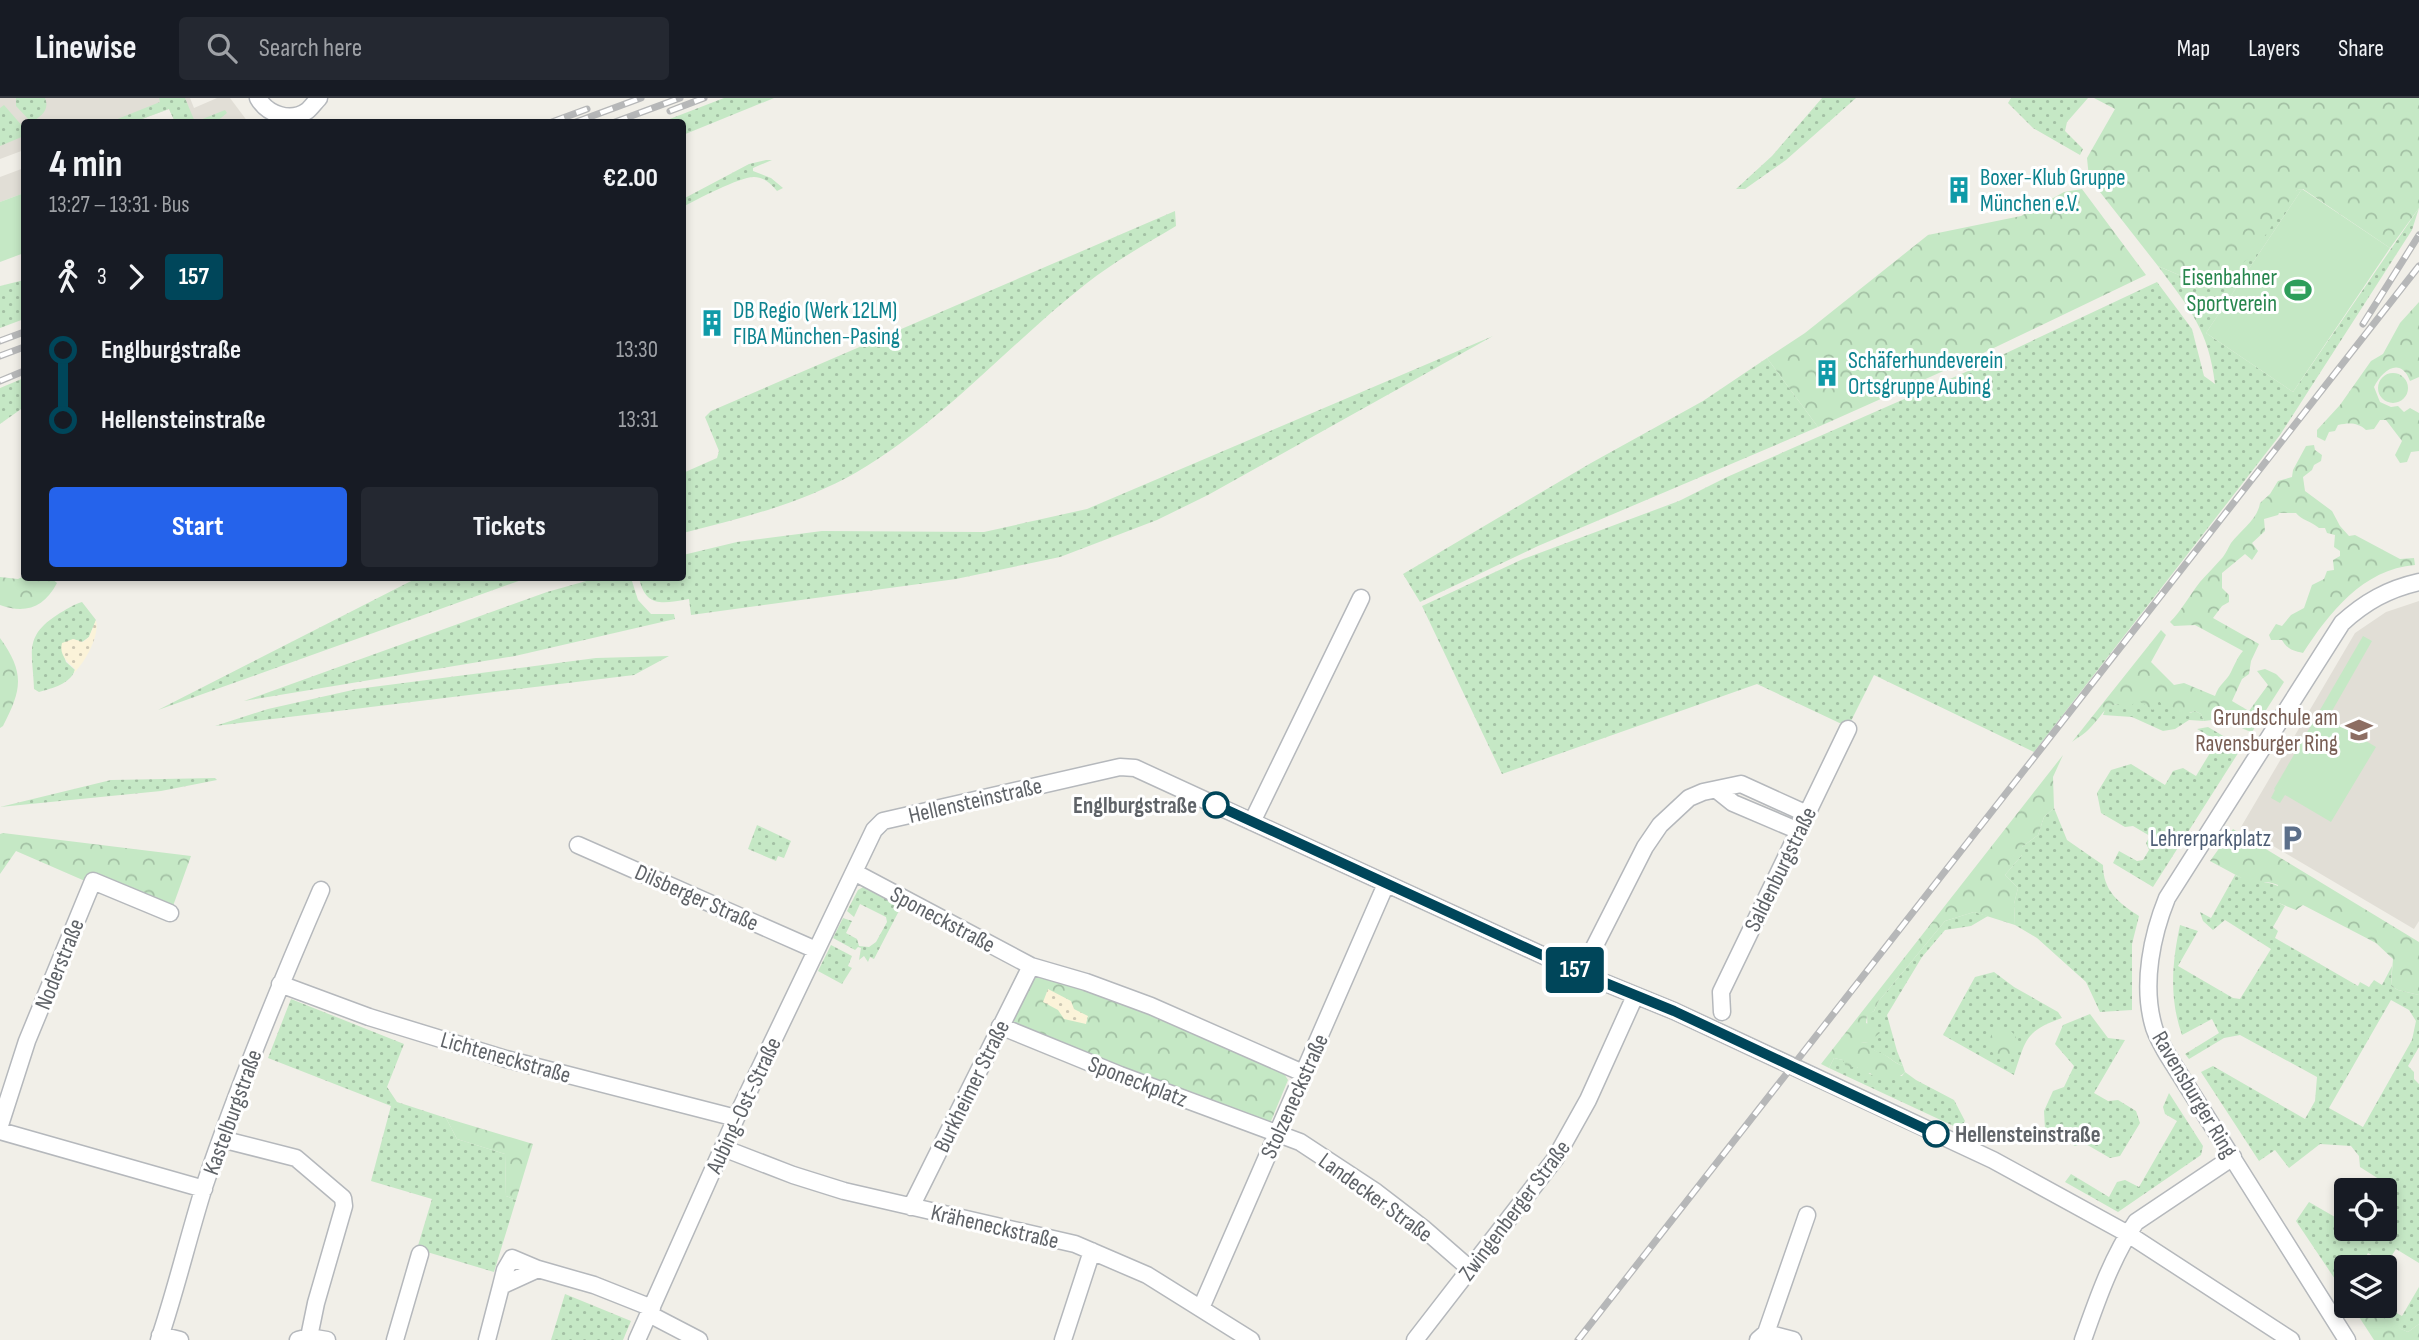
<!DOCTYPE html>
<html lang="en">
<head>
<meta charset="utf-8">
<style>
	:root { --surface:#171b24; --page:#242831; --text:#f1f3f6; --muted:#9ea1a6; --line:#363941; --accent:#2563eb }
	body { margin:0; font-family:"Sofia Sans Condensed",sans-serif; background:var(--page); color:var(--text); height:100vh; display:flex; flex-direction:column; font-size:26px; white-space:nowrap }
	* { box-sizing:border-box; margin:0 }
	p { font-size:23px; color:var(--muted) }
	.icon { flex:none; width:38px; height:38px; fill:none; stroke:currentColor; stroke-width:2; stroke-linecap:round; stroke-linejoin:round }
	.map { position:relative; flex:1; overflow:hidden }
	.details { position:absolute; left:21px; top:21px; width:665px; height:462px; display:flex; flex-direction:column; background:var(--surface); border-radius:7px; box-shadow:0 4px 10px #0003 }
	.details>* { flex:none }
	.badge { padding:0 14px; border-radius:5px; font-size:24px; line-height:46px }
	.fabs { position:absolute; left:2334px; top:1080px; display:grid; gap:14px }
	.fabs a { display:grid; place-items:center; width:63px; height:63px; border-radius:7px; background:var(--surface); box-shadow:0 4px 10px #0003; font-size:35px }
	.map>.badge { position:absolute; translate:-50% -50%; box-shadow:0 0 0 4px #fff }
	.legs { display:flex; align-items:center; gap:10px; height:77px; padding:0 28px; font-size:23px }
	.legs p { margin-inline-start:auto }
	.summary { display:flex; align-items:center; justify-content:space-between; height:119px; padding:0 28px }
	h1 { font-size:38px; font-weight:700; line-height:52px }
	.cta { display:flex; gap:14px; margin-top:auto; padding:14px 28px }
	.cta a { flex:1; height:80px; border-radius:7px; background:var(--accent); color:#fff; font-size:28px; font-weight:700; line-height:80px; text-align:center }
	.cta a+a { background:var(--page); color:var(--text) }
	ul { padding:0 28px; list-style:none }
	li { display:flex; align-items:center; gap:24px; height:70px; font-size:26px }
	li i { display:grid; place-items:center; width:10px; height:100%; margin:0 9px; background:currentColor }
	li i::after { content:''; width:18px; height:18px; margin:-9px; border:5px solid; border-radius:50%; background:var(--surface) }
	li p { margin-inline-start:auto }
	li:first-child i { background:linear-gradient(#0000 50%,currentColor 0) }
	li:last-child i { background:linear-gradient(currentColor 50%,#0000 0) }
	header { display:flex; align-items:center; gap:42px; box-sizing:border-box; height:98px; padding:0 35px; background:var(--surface); border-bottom:2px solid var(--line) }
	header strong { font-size:33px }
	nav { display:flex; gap:38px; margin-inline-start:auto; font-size:24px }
	.search { width:490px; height:63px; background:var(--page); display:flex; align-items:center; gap:18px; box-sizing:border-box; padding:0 24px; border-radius:7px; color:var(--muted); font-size:26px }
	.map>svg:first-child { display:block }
</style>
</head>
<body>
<header>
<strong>Linewise</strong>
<div class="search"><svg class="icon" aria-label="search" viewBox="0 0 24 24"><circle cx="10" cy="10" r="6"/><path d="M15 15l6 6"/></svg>Search here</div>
<nav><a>Map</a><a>Layers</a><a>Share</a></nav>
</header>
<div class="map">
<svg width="2419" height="1242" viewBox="0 0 2419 1242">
	<defs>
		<pattern id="grass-dots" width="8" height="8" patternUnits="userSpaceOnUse" patternTransform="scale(1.75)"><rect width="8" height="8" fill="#c5e8c5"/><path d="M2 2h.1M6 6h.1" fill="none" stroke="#a3c0a4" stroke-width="1.8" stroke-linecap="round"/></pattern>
		<pattern id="forest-crowns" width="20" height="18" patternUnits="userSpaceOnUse" patternTransform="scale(1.75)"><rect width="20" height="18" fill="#c5e8c5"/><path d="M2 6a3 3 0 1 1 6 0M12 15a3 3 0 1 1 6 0" fill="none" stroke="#a3c0a4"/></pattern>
		<pattern id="sand-dots" width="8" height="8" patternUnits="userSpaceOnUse" patternTransform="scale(1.75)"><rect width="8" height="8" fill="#fbf3d9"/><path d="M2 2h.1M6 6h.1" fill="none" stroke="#cec8b4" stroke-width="1.8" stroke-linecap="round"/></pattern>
	</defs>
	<rect width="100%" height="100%" fill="#f1efe8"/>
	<!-- education -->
	<path fill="#e1ded6" d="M0,0H190L194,10L217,0H230L248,24H175L169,11L134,24H24V52L0,61Z
		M24,70V95L0,104V79Z
		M2419,503V823L2414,831L2241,729L2355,535L2386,514Z"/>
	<!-- grass -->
	<path fill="url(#grass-dots)" fill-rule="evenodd" d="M16,0H45C50,12 41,19 31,24L16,8Z
		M159,0H185L195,24L225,12L227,15L216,24H175L169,11L134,24H110L160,4Z
		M724,0H774L683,37L682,24H662Z
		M1822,0H1856L1786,62L1745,91H1736L1772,58Z
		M2011,0H2088L2067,24L2065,33L2083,51L2080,57L2033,30L2008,5Z
		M4,7L24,30V38L0,48V10Z
		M766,62H772L753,70V73L771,80L783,90L777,93C771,86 764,79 754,79C742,78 695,102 683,109V101L749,66Z
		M2302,91L2206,235L2293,294L2419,110L2412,132L2280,337L2034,654L1874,577L1848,629L1757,586L1502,676L1422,508L1523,461L1679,403L1727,379L1968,273L2157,184L2192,231L2204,278L2215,286C2209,232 2189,210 2158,168L2193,183L2297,92Z
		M1175,113L1176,128C1146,146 1115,163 1087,185C1009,246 943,324 857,374C803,405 743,420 683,435V375L717,360L719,353L705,319L711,313Z
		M24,182V221L0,230V188Z
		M1493,238L1208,397L1157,422L1060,459L956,481L691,517L689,501C664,505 646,511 639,480H682L683,457L737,444L822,433L984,434L1087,411Z
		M1767,260L1818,329L1538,448L1420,504L1403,476L1591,365L1703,303Z
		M24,280V309L0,326V290Z
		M417,480H527L158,612Z
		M597,480H631L638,502L651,516H674L675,521L515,558L244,603L547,494Z
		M82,504L96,522L89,539L82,544L73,541L63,555L66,564L75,572C70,586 53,590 39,594L34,591C33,555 23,539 57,517C65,512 74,506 82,504Z
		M669,558L634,577L215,628L268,611L357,591L596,560Z
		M2163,595L2172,609L2190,615L2195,613L2201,616L2204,623L2189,622L2175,631L2163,633L2132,619L2103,617L2106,609Z
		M2208,629L2242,649L2153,789L2113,765L2119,753L2137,763L2143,762L2149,752L2146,745L2150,738L2133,728L2125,729L2101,715L2097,695L2111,672L2131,666L2165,687L2173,673L2183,670L2196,678L2213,650L2214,641L2197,631Z
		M215,680L217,682L161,693L0,709L111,682Z
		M2054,710L2067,742L2103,767C2103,793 2119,805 2139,818L2132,846V912L2100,914L2086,884L2037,840L2015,827L2014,806L2018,790L2005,777L2022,757V749L2038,737L2044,719Z
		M757,727L791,743L784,760L778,758L776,763L748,751Z
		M2235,777C2250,784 2264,782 2278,788L2279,805L2285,808L2273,829L2278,833L2275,840L2358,888L2360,884L2369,889L2374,882L2382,887L2392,868L2391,888L2398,892L2419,897V949L2408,968L2414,974V981L2419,986V1165L2396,1151L2386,1166L2368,1155L2360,1169H2347V1199L2296,1123L2309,1104L2347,1126V1130L2355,1131L2361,1134L2364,1131L2385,1130L2386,1094L2385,1092L2378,1090L2382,1083L2360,1069L2359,1058L2351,1048L2320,1046L2289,1070L2275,1052L2259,1063L2201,974L2213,968L2305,1021L2315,1003L2317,979L2240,937L2224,940L2189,961L2185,956L2219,935L2212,921L2182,937C2169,900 2172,865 2180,827L2198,833L2178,868L2233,900L2240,901L2271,851L2225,822L2213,832L2203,823L2200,814L2211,820ZM2391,902L2409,912L2416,923L2412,942L2363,1029L2329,1010Z
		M865,788L902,807L874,861L870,859L868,864L864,858L859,862L861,850L858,849L855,852L833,840L843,820L852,823L846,835L857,841L859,848L869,849L876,844L887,824L886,819L860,806L854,819L847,813L858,792Z
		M1974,814L1988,818L1971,828L1945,832L1922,859L1887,917L1897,953L1903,968C1894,965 1890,959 1882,956C1874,952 1868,951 1860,945L1868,944L1867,916L1874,913L1878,904L1945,823Z
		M831,847L852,858L848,868L852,870L842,886L818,873Z
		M1994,874L2014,889L2058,914L2062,920C2025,933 2026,941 2014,977L1943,937L1975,879Z
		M291,901L404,946L387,989L397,1004L446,1020L457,1041L505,1056L506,1098L516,1102L494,1174L417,1151L432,1101L371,1083L391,1008L268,960Z
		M2090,916L2108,940L2125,942L2094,995L2108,1003L2118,1002L2136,1013L2140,1025L2120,1058L2110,1060L2084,1045L2075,1048L2045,1031L2044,1013L2053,993L2064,989L2074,968L2055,946L2063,927Z
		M1834,960L1843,962L1874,978H1902L1905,974L1916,982L1954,1002L1965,1023L1960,1031L1829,970Z
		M2169,995L2203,1048L2201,1057L2118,1114L2065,1084L2071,1076L2109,1099L2117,1084L2125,1082L2139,1089L2177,1023L2165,1016L2163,1009Z
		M2419,1189V1226L2408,1234L2396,1229L2361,1208H2384L2402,1218Z
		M565,1196L631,1223L623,1242H551Z"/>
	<!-- forest -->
	<path fill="url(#forest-crowns)" d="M2094,0H2419V110L2390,150L2303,91L2297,92L2250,159L2221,183H2193L2158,168L2089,80L2087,60L2115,11Z
		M2082,91L2146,177L1977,258L1818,329L1767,260L1805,235L1928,137L2021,118L2064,94Z
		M2419,204V279L2410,283C2401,258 2382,272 2374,289L2380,304L2391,309L2398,308L2404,314L2410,310L2419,315V353L2411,354L2407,364L2400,365L2395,357L2402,343L2386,322H2380L2374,331L2366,332C2357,324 2349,325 2338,327L2335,333L2329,334L2325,343L2317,339V332L2340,307L2371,263L2383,256L2400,225Z
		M2378 290a15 15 0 1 1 30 0a15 15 0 1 1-30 0Z
		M2314,347L2315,352L2322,357L2321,363L2314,367L2312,372L2303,379L2305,393L2332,413L2340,428L2349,438L2355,437L2400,461L2414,460L2415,467C2363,471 2329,515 2303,555C2293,553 2287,551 2282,542H2271L2269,537L2276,526L2282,528L2291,517L2304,510L2312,487L2324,481L2327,473L2334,472L2333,462L2340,458V453L2334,449L2335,437L2327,435L2325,430H2319C2311,423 2301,422 2296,415H2279L2278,417L2264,421L2265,433L2252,445L2258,453L2252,462L2245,456L2222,475V490L2229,497V504L2222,508L2213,520L2259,546L2251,563L2249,576L2242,581L2232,603L2249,613L2268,587L2257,573L2265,571L2276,576L2284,584L2252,634C2239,630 2229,624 2223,611L2213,613L2212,622L2204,623L2201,616L2195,613L2180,618L2172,609H2163L2160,604L2163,595L2153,612L2137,602L2131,608C2106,601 2105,615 2090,630C2085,636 2078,639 2072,644L2161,532L2166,537L2151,564L2174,587L2184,585L2215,598C2219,586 2226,584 2231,574C2235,566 2237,560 2243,553L2195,527L2174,528L2170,524C2182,512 2189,498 2200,484C2207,476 2215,468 2223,459C2226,455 2228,450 2231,445C2240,433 2258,421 2260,405L2270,396L2278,383L2292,379L2293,372L2306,348Z
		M24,478L51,480L57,485C44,510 25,516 0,507V479L18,481Z
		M0,540C25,575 22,591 3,628L0,630Z
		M2063,657L2053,679L2054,710L2044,719L2038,737L2022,749V757L2005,777L2018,790L2014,806L2015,827L1974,814L1945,823L1878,904L1874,913L1867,917L1866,925L1874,928L1880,935L1868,944L1861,945C1869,951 1875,952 1883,956C1891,960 1894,965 1903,968L1905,974C1898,983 1885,977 1874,979L1870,975L1863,977L1857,969H1846L1843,962L1834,960L1829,970L1821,966Z
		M2233,731L2419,844V897L2398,892L2391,888L2393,861L2376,845L2303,807L2296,812L2279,805L2275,798L2278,787C2267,783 2260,782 2251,790L2247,783L2210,763Z
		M0,736L3,735L191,758L173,808L90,775L85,783L16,753L0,776Z
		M1033,872L1159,916L1158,920L1171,926L1173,923L1283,974L1288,982L1269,1028L1006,924Z
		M1989 945a14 14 0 1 1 28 0a14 14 0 1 1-28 0Z
		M446,1020L533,1046L516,1102L506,1098L505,1056L457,1041Z
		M2352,1208C2371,1207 2390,1227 2408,1234L2419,1226V1242H2374Z"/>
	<!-- sand -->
	<path fill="url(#sand-dots)" d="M96,522C100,538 85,564 74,575L75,571C67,563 59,557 62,545L73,541L83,544L89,539Z
		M1048,891L1071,903L1074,911L1088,918L1086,926L1064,921L1058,912L1043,904Z"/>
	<!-- pitch -->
	<path fill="#c5e8c5" d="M2302,91L2390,150L2293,294L2206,235Z
		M24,95V155L0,164V104Z
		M2363,538L2372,543L2328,620L2376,649L2331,724L2285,697L2280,705L2271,700L2275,692L2274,691Z"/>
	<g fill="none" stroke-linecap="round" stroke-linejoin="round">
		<defs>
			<path id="street" d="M258,0C267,16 290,25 307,13C311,10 315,4 319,0
				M1718,693L1733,705L1799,733
				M1252,724L1361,500
				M578,747L816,852
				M854,774L1031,868L1086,884L1151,908L1303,975
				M1581,875L1645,749L1660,727L1689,700L1703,694L1741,686L1807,716
				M280,886L369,919L506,961L736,1020
				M1722,914L1721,894L1848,631
				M1000,928L1120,977L1300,1044L1376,1094L1423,1130L1470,1171
				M0,1027L27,943L93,783L170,815
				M0,1033L204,1091
				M221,1041L296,1060L343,1100L344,1108L316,1205L309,1239L298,1242
				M723,1050L793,1077L844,1093L1075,1146L1147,1177L1251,1242
				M911,1109L1031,868
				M501,1188L505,1172L512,1160L538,1171
				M1201,1210L1386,786
				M649,1216L699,1242
				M1766,1235L1793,1242
				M160,1237L180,1242
				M309,1239L327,1242
				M159,1242C176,1192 188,1140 204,1089C238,988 279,889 321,792
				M395,1242L420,1156
				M487,1242L501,1188L538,1171L594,1187L652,1210
				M637,1242L736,1020L874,732L883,723L1120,669L1135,670L1581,875L1674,913L1993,1062L2128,1136L2291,1242
				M1063,1242L1092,1153
				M1415,1242L1555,1061L1588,1002L1635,898
				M1758,1242L1766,1235L1807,1117
				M2083,1242C2097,1202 2112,1159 2136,1124L2233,1059
				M2347,1242L2167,956C2162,947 2155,936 2153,926C2142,885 2152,837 2167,800L2342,525C2365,504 2388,491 2419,484"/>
		</defs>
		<!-- street casing -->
		<use href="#street" stroke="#b5b8bc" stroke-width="19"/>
		<!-- street -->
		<use href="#street" stroke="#fff" stroke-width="16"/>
		<defs>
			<path id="rail" d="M670,13L704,0
				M552,24L587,11
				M576,24L641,0
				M615,24L680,0
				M2363,226L2419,137
				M0,243L24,234
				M0,258L24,249
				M0,283L24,273
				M1578,1242L2419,168"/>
		</defs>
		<!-- rail casing -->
		<use href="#rail" stroke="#b6b7b8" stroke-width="7"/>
		<!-- rail -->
		<use href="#rail" stroke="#fff" stroke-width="4.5" stroke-dasharray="13" stroke-linecap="butt"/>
	</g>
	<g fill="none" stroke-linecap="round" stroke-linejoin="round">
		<defs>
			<path id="line-1" d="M1216,707L1581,875L1674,913L1936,1036"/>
		</defs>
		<!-- line-1 casing -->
		<use href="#line-1" stroke="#fff" stroke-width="16"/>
		<!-- line-1 -->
		<use href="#line-1" stroke="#00465a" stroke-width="10"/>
	</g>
	<!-- icons -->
	<defs>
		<symbol id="building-bare" viewBox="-9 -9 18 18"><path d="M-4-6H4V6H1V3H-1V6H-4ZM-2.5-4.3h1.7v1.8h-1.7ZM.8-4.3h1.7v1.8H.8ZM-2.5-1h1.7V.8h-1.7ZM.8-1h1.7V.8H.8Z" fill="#0f9aa8" stroke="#fff" stroke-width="2.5" paint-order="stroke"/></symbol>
		<symbol id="stadium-bare" viewBox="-9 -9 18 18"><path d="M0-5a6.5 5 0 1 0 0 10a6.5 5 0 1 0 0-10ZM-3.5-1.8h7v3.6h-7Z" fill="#2e9e5b" stroke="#fff" stroke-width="2.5" paint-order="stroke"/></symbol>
		<symbol id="school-bare" viewBox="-9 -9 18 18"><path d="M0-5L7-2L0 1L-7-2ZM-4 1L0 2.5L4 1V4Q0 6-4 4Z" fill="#8d6e63" stroke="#fff" stroke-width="2.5" paint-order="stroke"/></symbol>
		<symbol id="parking-bare" viewBox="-9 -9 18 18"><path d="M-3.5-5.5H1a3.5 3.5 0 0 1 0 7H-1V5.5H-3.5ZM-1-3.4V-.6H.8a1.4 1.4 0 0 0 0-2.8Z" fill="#5c6f8a" stroke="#fff" stroke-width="2.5" paint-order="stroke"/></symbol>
	</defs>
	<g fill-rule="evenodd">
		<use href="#building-bare" x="1940" y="73" width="38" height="38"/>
		<use href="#stadium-bare" x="2279" y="173" width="38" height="38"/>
		<use href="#building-bare" x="693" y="206" width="38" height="38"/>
		<use href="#building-bare" x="1808" y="256" width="38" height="38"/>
		<use href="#school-bare" x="2340" y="613" width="38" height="38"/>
		<use href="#parking-bare" x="2273" y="721" width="38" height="38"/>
	</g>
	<!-- markers -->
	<g fill="#fff" stroke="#00465a" stroke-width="3.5">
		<circle cx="1216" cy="707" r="12"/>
		<circle cx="1936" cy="1036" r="12"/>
	</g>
	<g text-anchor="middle" stroke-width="6" stroke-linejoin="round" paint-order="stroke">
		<!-- culture labels -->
		<g font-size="23" fill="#0d838f" stroke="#fff" text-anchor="start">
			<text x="1980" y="87">Boxer-Klub Gruppe<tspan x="1980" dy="26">München e.V.</tspan></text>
			<text x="733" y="220">DB Regio (Werk 12LM)<tspan x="733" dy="26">FIBA München-Pasing</tspan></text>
			<text x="1848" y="270">Schäferhundeverein<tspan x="1848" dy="26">Ortsgruppe Aubing</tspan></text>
		</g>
		<!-- leisure labels -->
		<g font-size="23" fill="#27864d" stroke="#fff" text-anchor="end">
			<text x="2277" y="187">Eisenbahner<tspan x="2277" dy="26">Sportverein</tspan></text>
		</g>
		<!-- education labels -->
		<g font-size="23" fill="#785e54" stroke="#fff" text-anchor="end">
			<text x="2338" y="627">Grundschule am<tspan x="2338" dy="26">Ravensburger Ring</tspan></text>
		</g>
		<!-- street labels -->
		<g font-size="23" fill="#5f6368" stroke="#fff">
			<text transform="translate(975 702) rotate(-13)" y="8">Hellensteinstraße</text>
			<text transform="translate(1780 771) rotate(-64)" y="8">Saldenburgstraße</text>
			<text transform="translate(697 799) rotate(24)" y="8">Dilsberger Straße</text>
			<text transform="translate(943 821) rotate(28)" y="8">Sponeckstraße</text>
			<text transform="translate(59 866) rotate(-68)" y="8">Noderstraße</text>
			<text transform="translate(506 959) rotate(16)" y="8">Lichteneckstraße</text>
			<text transform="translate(1138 983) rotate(21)" y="8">Sponeckplatz</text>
			<text transform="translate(971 988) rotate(-64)" y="8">Burkheimer Straße</text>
			<text transform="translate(2195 996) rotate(59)" y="8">Ravensburger Ring</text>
			<text transform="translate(1294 998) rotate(-66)" y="8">Stolzeneckstraße</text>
			<text transform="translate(743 1007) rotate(-65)" y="8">Aubing-Ost-Straße</text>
			<text transform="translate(232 1014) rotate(-70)" y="8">Kastelburgstraße</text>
			<text transform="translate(1376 1099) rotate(36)" y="8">Landecker Straße</text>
			<text transform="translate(1514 1112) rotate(-53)" y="8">Zwingenberger Straße</text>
			<text transform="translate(995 1128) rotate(13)" y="8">Kräheneckstraße</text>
		</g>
		<!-- stop labels -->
		<g font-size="23" font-weight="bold" fill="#5f6368" stroke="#fff" text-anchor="end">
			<text x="1197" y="715">Englburgstraße</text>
			<text x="1955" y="1044" text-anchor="start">Hellensteinstraße</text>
		</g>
		<!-- service labels -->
		<g font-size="23" fill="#4e5e75" stroke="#fff" text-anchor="end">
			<text x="2271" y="748">Lehrerparkplatz</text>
		</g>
	</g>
</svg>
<div class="fabs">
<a><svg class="icon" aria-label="locate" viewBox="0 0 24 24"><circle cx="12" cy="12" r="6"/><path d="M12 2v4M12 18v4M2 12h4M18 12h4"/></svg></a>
<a><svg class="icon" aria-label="layers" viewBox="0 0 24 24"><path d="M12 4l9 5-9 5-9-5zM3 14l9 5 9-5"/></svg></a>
</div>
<b class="badge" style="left:1575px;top:872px;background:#00465a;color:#fff">157</b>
<section class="details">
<div class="summary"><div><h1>4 min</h1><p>13:27 – 13:31 · Bus</p></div><b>€2.00</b></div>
<div class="legs"><svg class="icon" aria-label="walk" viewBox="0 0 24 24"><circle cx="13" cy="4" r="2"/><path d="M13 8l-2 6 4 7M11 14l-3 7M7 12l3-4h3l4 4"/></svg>3<svg class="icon" aria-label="forward" viewBox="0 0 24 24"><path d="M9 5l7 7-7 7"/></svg><b class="badge" style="background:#00465a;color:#fff">157</b></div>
<ul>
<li><i style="color:#00465a"></i><b>Englburgstraße</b><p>13:30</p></li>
<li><i style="color:#00465a"></i><b>Hellensteinstraße</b><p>13:31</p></li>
</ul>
<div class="cta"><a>Start</a><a>Tickets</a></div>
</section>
</div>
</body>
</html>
